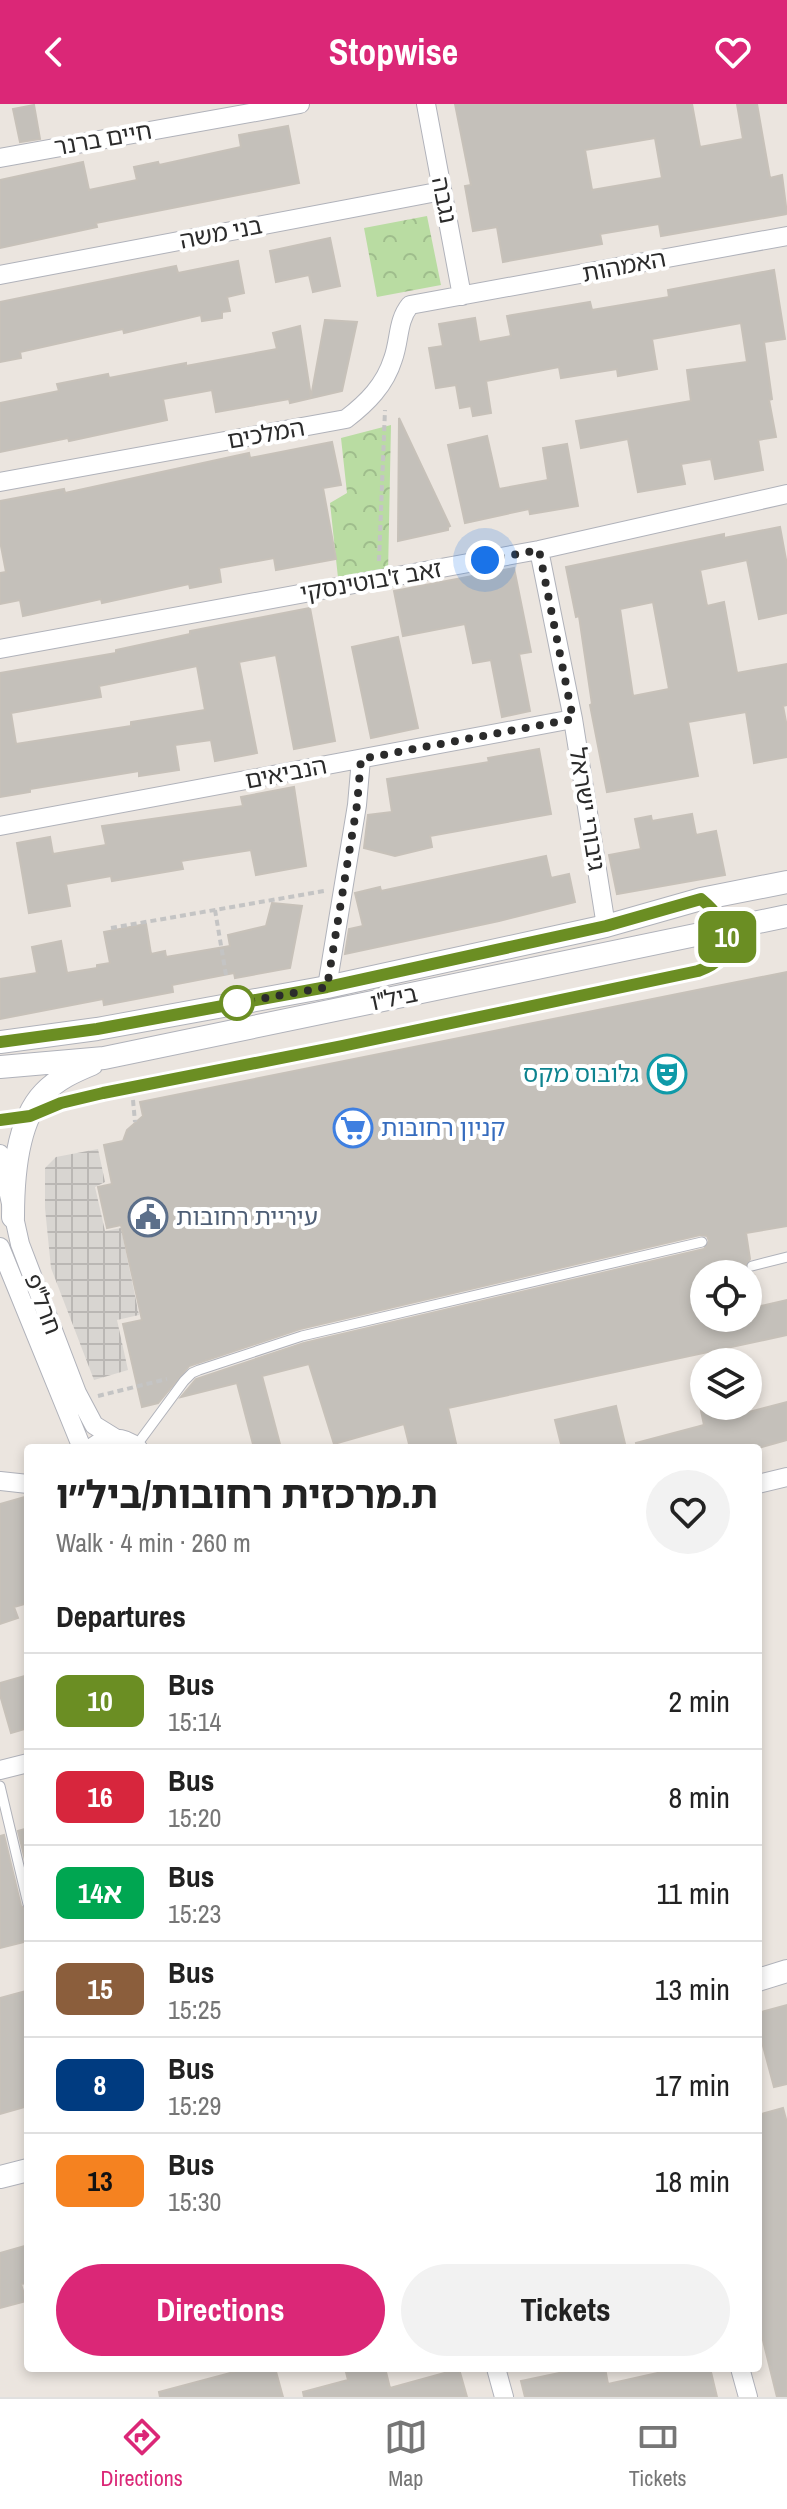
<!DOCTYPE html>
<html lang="en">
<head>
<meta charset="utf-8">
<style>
	:root { --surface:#fff; --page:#f2f2f2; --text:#222; --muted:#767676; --line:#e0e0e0; --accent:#db2777 }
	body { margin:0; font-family:"Archivo Narrow","Noto Sans Hebrew",sans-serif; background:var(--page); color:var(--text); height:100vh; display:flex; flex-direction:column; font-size:30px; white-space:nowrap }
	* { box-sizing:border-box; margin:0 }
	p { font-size:26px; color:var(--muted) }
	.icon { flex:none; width:44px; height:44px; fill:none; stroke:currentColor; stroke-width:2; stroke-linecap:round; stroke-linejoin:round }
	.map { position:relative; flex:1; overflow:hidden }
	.sheet { position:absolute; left:24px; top:1340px; width:738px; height:928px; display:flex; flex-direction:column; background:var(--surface); border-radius:8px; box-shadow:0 4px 12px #0003 }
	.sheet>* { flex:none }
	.badge { padding:0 16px; border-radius:12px; font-size:28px; line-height:52px }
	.controls { position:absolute; left:690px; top:1156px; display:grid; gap:16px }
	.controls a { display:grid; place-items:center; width:72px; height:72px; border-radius:50%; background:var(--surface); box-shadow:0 4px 12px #0003; font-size:40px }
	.you { position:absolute; width:40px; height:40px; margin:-20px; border:6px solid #fff; border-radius:50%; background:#1a73e8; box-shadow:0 0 0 12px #1a73e833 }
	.map>.badge { position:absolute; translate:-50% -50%; box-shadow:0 0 0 4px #fff }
	h2 { padding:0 32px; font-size:30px; line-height:72px }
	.round { display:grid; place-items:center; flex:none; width:84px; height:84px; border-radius:42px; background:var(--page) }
	.summary { display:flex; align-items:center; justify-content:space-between; height:136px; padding:0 32px }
	h1 { font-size:38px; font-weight:700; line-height:60px }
	.action { display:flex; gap:16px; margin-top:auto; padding:16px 32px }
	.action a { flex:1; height:92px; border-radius:48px; background:var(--accent); color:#fff; font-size:32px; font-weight:700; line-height:92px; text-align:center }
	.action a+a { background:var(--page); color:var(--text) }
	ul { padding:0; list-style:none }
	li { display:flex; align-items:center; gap:24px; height:96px; padding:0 32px; border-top:2px solid var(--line) }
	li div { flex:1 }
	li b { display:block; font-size:30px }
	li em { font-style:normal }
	li .badge { min-width:88px; font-weight:700; text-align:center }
	header { display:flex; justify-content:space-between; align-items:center; height:104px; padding:0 32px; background:var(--accent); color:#fff; font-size:36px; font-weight:700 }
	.menu { display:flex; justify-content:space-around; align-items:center; height:112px; border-top:2px solid var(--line); background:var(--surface); font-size:22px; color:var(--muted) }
	.menu a { display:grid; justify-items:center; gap:4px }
	.menu .active { color:var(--accent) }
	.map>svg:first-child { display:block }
</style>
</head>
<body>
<header><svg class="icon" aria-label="back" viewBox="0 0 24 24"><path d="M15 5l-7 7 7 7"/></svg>Stopwise<svg class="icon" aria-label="heart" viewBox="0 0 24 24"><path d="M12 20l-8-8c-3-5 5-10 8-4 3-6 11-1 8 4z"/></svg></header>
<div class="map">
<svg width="787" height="2293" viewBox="0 0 787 2293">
	<defs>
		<pattern id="park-crowns" width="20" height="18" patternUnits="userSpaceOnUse" patternTransform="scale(2)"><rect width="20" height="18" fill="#b9dca2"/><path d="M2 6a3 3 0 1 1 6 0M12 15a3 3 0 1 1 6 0" fill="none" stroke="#9fbd8c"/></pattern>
		<pattern id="plaza-grid" width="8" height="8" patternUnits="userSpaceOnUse" patternTransform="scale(2)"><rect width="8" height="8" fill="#d8d5d1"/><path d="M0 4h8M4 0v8" fill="none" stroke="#bab7b4"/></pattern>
	</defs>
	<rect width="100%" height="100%" fill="#ebe5df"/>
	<!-- park -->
	<path fill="url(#park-crowns)" d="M427,112L441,181L377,193L364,124Z
		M391,321L388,470L339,483L330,399L347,389L341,334Z"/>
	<!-- plaza -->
	<path fill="url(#plaza-grid)" d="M98,1045L105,1078L95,1083L105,1127L121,1124L139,1211L117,1216L128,1266L94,1276L51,1164L45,1104V1064L56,1053Z"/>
	<!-- building -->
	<path fill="#c4c0ba" stroke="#c7c1b9" stroke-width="2" fill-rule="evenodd" d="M455,0H692L700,43L743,35L737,0H757L770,74L782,71L787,110L661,132L659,120L600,130L602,140L503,158L497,123L473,127L465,82L471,81ZM655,34L662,74L592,86L585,46Z
		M34,1L40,35L20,38L13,5Z
		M288,22L299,79L96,119L97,123L0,144V76L83,58L89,86L137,76L134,63L158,58L159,61L241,43L239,31Z
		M330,134L340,182L313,188L309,171L276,178L270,147Z
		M238,157L244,189L227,193L230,207L222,208V214L202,217L201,211L124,229L123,225L20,248L21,254L0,258V198L176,162L178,169Z
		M774,166L785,235L764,238L772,295L769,296L776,333L758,336L763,366L715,375L711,355L681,360L685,380L638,388L628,335L581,344L576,317L691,297L687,266L747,258L741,219L652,235L657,265L618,272L617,265L561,274L559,263L486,277L491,309L473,312L471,302L460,304L456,281L436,284L429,244L443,242L439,220L475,214L479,238L511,232L507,212L590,198L592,206L669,193L668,186Z
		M325,216L357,218L342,287L290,299L289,295L216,308L212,286L163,295L167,316L69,337L68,334L0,348V299L59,287L57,280L108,270L109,274L186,259V262L277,245L273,229L300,222L311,293Z
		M399,314L450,422L448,423V426L398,437Z
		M487,332L499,385L548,376L543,344L567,340L578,402L530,410L529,405L465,419L448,341Z
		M332,338L341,381L323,384L336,455L276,466L274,454L219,464L221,478L190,484L189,480L102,499L101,495L23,512L20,496L0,500V469L6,468L0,437V397L64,385L65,389L249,349L250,354Z
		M780,423L787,461V509L759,515L747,456L700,466L707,502L724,498L737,569L787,560V601L783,602L787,623V653L754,659L746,608L688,618L698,672L607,688L590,601L592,600L579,512L576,513L566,463L724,430V434ZM653,498L669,585L633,592L620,505Z
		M514,464L531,548L519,550L530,607L502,613L491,556L473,559L465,520L403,532L394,487Z
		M310,504L335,637L294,645L276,551L239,558L257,649L215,657L211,636L175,641L179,666L139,672V667L30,685V688L0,693V569L116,549V546L190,530V527ZM197,562L205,606L131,618V622L16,640L11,609L101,593L99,582Z
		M398,533L418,624L371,634L352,543Z
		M539,645L551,710L430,732L432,743L395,752L364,744L368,711L392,708L387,675L489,658L488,654Z
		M294,683L306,762L256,771L251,746L181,757L183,765L112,777L111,772L66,780L70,802L29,809L17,739L50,733L53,750L106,741L102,722L243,702L241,693Z
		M692,710L696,731L716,727L725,771L617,790L609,751L641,745L635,715L651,712L652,717Z
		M546,752L551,774L569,770L575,798L499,817L345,850L349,825L363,822L355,789L380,783L381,787Z
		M272,799L302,802L290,864L235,874L234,869L172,881L173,888L104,901L103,895L0,915V875L37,869L32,843L61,837L67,869L97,864V861L110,859L104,828L146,820L151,850L165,847L166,853L230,842L228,831L266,822Z
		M787,868V1122L746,1129L750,1155L745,1163L753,1170H704V1214H748V1205L787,1196V1231L448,1304L457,1344H410L404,1320L334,1340L309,1260L262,1272L281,1344H254L237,1279L181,1293L196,1275L304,1239L704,1145L709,1137L707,1132L700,1131L300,1225L189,1262L158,1299L142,1303L123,1220L142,1216L121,1121L107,1124L98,1083L112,1080L104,1041L123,1037L127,1026L143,1012L140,998Z
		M787,1298V1336L758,1344H637L636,1339L704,1321L700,1302H748L749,1308Z
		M616,1302L626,1344H562L555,1316Z
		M28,1392V1499L14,1503L18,1514L0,1520V1400Z
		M28,1571V1624L11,1629L0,1591V1579Z
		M28,1724V1768L18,1727Z
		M4,1731L21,1802L28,1807V1837L0,1844V1732Z
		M26,1887L28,1895V2002L0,2010V1894Z
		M787,1901V1980L774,1983L758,1923V1909Z
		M783,2004L787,2019V2293H777L758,2216V2011Z
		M28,2141V2179L21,2180L26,2197L0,2204V2149Z
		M249,2264H275L283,2293H160L159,2288Z
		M345,2264H385L390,2284L459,2265L467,2293H304L303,2288L348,2276Z
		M583,2264H605L608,2280L680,2264H710L717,2293H525L521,2277Z"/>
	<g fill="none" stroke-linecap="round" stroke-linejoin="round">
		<defs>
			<path id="service" d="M0,1016L30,1012L61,999L103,989L342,942L698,867C739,853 733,821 704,797
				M752,1162L787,1153
				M136,1342L184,1277L192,1269L199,1266L302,1232L702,1138
				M0,1682L28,1800"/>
			<path id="minor" d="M426,0L462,192
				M0,54L300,0
				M0,171L442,87
				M0,378L346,315C367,299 385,281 393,255C400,236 397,217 410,201L787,132
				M539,446L573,615L606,822
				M0,545L539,446L787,390
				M0,722L573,615
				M327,883L357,701L361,655
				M0,1050L20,1140L77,1289L94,1321L115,1334
				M0,1143L82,1344
				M91,1344C106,1332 123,1331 138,1344
				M0,1377L28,1380
				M758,1380L787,1373
				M0,1666L28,1659
				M496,2264L504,2293
				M740,2264L748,2293"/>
			<path id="tertiary" d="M0,938L97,925L327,883L606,822L701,795L787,778
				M0,963L104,954L787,812
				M13,1113C13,1075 16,1018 44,989C57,975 75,967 92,960
				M758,1876L787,1867
				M0,2073L28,2066"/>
		</defs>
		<!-- service casing -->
		<use href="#service" stroke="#b0b2ba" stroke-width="11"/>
		<!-- minor casing -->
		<use href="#minor" stroke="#b0b2ba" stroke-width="20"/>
		<!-- tertiary casing -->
		<use href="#tertiary" stroke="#b0b2ba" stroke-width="24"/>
		<!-- path -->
		<path stroke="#c4c4c4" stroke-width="4" stroke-dasharray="6 4" stroke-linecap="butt" d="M379,457L385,306
			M215,806L226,871
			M111,824L324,787
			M133,996L135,1018
			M98,1292L167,1275"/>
		<!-- service -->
		<use href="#service" stroke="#fff" stroke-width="9"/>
		<!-- minor -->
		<use href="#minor" stroke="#fff" stroke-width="18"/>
		<!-- tertiary -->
		<use href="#tertiary" stroke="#fff" stroke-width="22"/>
	</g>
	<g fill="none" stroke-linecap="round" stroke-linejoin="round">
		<defs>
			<path id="line" d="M0,938L97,925L327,883L606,822L701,795C730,819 742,852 698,867L342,942L103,989L61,999L30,1012L0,1016"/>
		</defs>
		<!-- line casing -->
		<use href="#line" stroke="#fff" stroke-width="18"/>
		<!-- line -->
		<use href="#line" stroke="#6b8e23" stroke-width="12"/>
		<!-- walk -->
		<path stroke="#2b2b2b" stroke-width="8" stroke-dasharray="0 14.4" d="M237,899L327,883L357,701L361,655L573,615L539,446L485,456"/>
	</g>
	<!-- icons -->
	<defs>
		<symbol id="theatre-ring" viewBox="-11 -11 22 22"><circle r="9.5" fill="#fff" stroke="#0f9aa8" stroke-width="1.5"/><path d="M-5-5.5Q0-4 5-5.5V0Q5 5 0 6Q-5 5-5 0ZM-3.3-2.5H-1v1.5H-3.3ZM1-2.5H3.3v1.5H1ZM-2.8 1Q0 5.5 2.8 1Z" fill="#0f9aa8"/></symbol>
		<symbol id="supermarket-ring" viewBox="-11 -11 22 22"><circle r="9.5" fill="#fff" stroke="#3f7fe0" stroke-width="1.5"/><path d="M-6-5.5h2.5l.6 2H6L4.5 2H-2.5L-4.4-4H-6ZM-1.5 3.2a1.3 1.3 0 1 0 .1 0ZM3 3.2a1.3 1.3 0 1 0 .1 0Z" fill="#3f7fe0"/></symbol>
		<symbol id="civic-ring" viewBox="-11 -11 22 22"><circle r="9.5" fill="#fff" stroke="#5c6f8a" stroke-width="1.5"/><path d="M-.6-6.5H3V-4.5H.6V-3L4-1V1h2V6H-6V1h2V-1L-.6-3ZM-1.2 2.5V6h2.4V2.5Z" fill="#5c6f8a"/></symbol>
	</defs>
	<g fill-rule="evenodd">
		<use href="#theatre-ring" x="645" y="948" width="44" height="44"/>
		<use href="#supermarket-ring" x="331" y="1002" width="44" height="44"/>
		<use href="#civic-ring" x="126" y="1091" width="44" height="44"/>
	</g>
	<!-- markers -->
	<circle fill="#fff" stroke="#6b8e23" stroke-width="4" cx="237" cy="899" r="16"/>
	<g text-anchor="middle" stroke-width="8" stroke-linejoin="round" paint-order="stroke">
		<!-- street labels -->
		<g font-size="24" fill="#2b2b2b" stroke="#fff">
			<text transform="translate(103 35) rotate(-10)" y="8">חיים ברנר</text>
			<text transform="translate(444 96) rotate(79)" y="8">נגבה</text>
			<text transform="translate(221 129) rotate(-11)" y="8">בני משה</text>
			<text transform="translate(624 162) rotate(-11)" y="8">האמהות</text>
			<text transform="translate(266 330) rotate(-10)" y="8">המלכים</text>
			<text transform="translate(371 477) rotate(-10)" y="8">זאב ז'בוטינסקי</text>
			<text transform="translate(286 669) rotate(-11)" y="8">הנביאים</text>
			<text transform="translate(587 705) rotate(81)" y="8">גיבורי ישראל</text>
			<text transform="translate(394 894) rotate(-12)" y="8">ביל"ו</text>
			<text transform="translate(43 1200) rotate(69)" y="8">חרל"פ</text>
		</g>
		<!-- culture labels -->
		<g font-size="24" fill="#0d838f" stroke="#fff" text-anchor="end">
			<text x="639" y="978">גלובוס מקס</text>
		</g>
		<!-- shop labels -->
		<g font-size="24" fill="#366cbe" stroke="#fff" text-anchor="start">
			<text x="381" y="1032">קניון רחובות</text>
		</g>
		<!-- service labels -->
		<g font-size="24" fill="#4e5e75" stroke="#fff" text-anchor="start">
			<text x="176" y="1121">עיריית רחובות</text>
		</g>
	</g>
</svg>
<div class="controls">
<a><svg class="icon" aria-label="locate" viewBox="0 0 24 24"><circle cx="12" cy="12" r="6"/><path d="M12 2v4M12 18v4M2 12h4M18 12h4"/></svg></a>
<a><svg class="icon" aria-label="layers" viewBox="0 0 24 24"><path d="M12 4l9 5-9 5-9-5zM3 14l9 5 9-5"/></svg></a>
</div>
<div class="you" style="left:485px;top:456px"></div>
<b class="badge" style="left:727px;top:833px;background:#6b8e23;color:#fff">10</b>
<section class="sheet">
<div class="summary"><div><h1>ת.מרכזית רחובות/ביל״ו</h1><p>Walk · 4 min · 260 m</p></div><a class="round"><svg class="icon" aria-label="heart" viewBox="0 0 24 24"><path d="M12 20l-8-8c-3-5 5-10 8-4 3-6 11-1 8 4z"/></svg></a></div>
<h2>Departures</h2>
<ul>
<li><span class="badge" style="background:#6b8e23;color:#fff">10</span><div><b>Bus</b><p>15:14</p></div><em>2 min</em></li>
<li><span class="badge" style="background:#d7263d;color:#fff">16</span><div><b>Bus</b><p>15:20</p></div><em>8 min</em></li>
<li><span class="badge" style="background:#00a651;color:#fff">14א</span><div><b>Bus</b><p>15:23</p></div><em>11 min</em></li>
<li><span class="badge" style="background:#8b5e3c;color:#fff">15</span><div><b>Bus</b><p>15:25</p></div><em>13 min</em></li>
<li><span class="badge" style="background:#003b80;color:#fff">8</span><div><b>Bus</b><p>15:29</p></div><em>17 min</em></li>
<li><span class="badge" style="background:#f58220;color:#111">13</span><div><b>Bus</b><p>15:30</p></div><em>18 min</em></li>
</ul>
<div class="action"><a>Directions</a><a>Tickets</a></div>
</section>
</div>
<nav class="menu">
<a class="active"><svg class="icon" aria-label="directions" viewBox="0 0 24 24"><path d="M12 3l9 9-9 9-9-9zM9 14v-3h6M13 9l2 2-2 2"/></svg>Directions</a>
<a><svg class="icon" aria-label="map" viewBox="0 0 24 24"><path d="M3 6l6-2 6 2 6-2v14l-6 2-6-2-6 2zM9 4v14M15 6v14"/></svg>Map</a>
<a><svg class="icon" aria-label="tickets" viewBox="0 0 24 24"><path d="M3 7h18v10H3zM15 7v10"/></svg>Tickets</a>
</nav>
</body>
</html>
